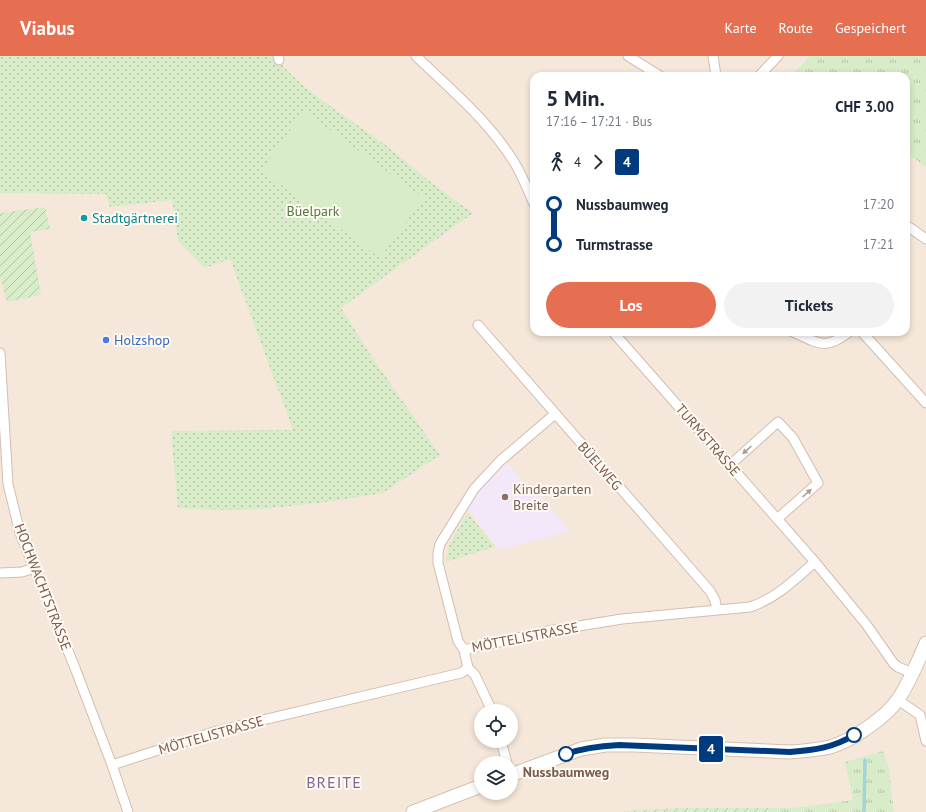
<!DOCTYPE html>
<html lang="de">
<head>
<meta charset="utf-8">
<style>
	:root { --surface:#fff; --page:#f2f2f3; --text:#1f2937; --muted:#747a83; --accent:#e76f51 }
	body { margin:0; font-family:"PT Sans",sans-serif; background:var(--page); color:var(--text); height:100vh; display:flex; flex-direction:column; font-size:15px; white-space:nowrap }
	* { box-sizing:border-box; margin:0 }
	p { font-size:13px; color:var(--muted) }
	.icon { flex:none; width:22px; height:22px; fill:none; stroke:currentColor; stroke-width:2; stroke-linecap:round; stroke-linejoin:round }
	.map { position:relative; flex:1; overflow:hidden }
	.panel { position:absolute; left:530px; top:16px; width:380px; height:264px; display:flex; flex-direction:column; background:var(--surface); border-radius:12px; box-shadow:0 2px 6px #0003 }
	.panel>* { flex:none }
	.badge { padding:0 8px; border-radius:3px; font-size:14px; line-height:26px }
	.buttons { position:absolute; left:474px; top:648px; display:grid; gap:8px }
	.buttons a { display:grid; place-items:center; width:44px; height:44px; border-radius:50%; background:var(--surface); box-shadow:0 2px 6px #0003; font-size:20px }
	.map>.badge { position:absolute; translate:-50% -50%; box-shadow:0 0 0 2px #fff }
	.legs { display:flex; align-items:center; gap:6px; height:44px; padding:0 16px; font-size:13px }
	.legs p { margin-inline-start:auto }
	.overview { display:flex; align-items:center; justify-content:space-between; height:68px; padding:0 16px }
	h1 { font-size:22px; font-weight:600; line-height:30px }
	.action { display:flex; gap:8px; margin-top:auto; padding:8px 16px }
	.action a { flex:1; height:46px; border-radius:24px; background:var(--accent); color:#fff; font-size:16px; font-weight:600; line-height:46px; text-align:center }
	.action a+a { background:var(--page); color:var(--text) }
	ul { padding:0 16px; list-style:none }
	li { display:flex; align-items:center; gap:14px; height:40px; font-size:15px }
	li i { display:grid; place-items:center; width:6px; height:100%; margin:0 5px; background:currentColor }
	li i::after { content:''; width:10px; height:10px; margin:-5px; border:3px solid; border-radius:50%; background:var(--surface) }
	li p { margin-inline-start:auto }
	li:first-child i { background:linear-gradient(#0000 50%,currentColor 0) }
	li:last-child i { background:linear-gradient(currentColor 50%,#0000 0) }
	header { display:flex; align-items:center; gap:24px; box-sizing:border-box; height:56px; padding:0 20px; background:var(--accent); color:#fff }
	header strong { font-size:19px }
	nav { display:flex; gap:22px; margin-inline-start:auto; font-size:14px }
	.map>svg:first-child { display:block }
</style>
</head>
<body>
<header>
<strong>Viabus</strong>
<nav><a>Karte</a><a>Route</a><a>Gespeichert</a></nav>
</header>
<div class="map">
<svg width="926" height="756" viewBox="0 0 926 756">
	<defs>
		<pattern id="grass-tufts" width="24" height="20" patternUnits="userSpaceOnUse"><rect width="24" height="20" fill="#d8ecc9"/><path d="M3 7l-1-3M5 7V3M7 7l1-3M15 17l-1-3M17 17v-4M19 17l1-3" fill="none" stroke="#b4c2a5"/></pattern>
		<pattern id="park-dots" width="8" height="8" patternUnits="userSpaceOnUse"><rect width="8" height="8" fill="#d8ecc9"/><path d="M2 2h.1M6 6h.1" fill="none" stroke="#b4c2a5" stroke-width="1.8" stroke-linecap="round"/></pattern>
		<pattern id="garden-furrows" width="10" height="10" patternUnits="userSpaceOnUse"><rect width="10" height="10" fill="#d8ecc9"/><path d="M-1 1l2-2M0 10L10 0M9 11l2-2" fill="none" stroke="#b4c2a5"/></pattern>
	</defs>
	<rect width="100%" height="100%" fill="#fdf6ec"/>
	<!-- residential -->
	<path fill="#f5e8da" fill-rule="evenodd" d="M0,0H926V756H894L889,711L883,695L853,744L800,751L774,752V756H0ZM534,20H906V276H534ZM481,655H511V685H481ZM481,707H511V737H481Z"/>
	<!-- education -->
	<path fill="#f3e8fa" d="M503,402L531,435L534,433L570,475L499,494L465,448Z"/>
	<!-- grass -->
	<path fill="url(#grass-tufts)" d="M810,0H926V111L906,97V20H796L793,18Z
		M883,695L889,711L894,756H774V752L800,751L853,744L845,706Z"/>
	<!-- park -->
	<path fill="url(#park-dots)" d="M0,0H278C281,20 360,70 379,84C398,98 416,115 436,130C448,140 461,148 473,157L341,252L372,301L440,399L383,437L327,446L263,453L221,454L178,452L171,375L293,374L230,203L205,212L178,185L172,144L110,151L106,138L0,137Z
		M468,457L495,491L446,506L449,488Z"/>
	<!-- garden -->
	<path fill="url(#garden-furrows)" d="M45,151L50,173L30,176L41,239L7,246L0,221V157Z
		M683,752H774V756H622L637,754Z"/>
	<!-- pitch -->
	<path fill="#d8ecc9" d="M304,55L424,142L380,202L261,114Z"/>
	<g fill="none" stroke-linecap="round" stroke-linejoin="round">
		<!-- stream -->
		<path stroke="#a5d3da" stroke-width="3.5" d="M864,756L865,704"/>
		<defs>
			<path id="minor" d="M278,0L279,4
				M416,0C450,33 489,65 514,106C522,119 528,134 534,148
				M628,0L660,20
				M713,0L716,20
				M759,20L778,0
				M906,169L926,183
				M478,269L710,535L715,544L717,554
				M613,276L815,506L866,568L894,608L898,611L912,617
				M793,276C818,287 825,295 849,276
				M862,276L926,347
				M0,297L8,428L20,477L75,612L112,709L128,756
				M730,409L778,366L793,382L818,427L777,463
				M0,517L22,516L34,512
				M464,594L548,575L622,563L750,551C777,542 794,524 815,506
				M468,612L475,619L492,655
				M898,644L920,659L926,685
				M501,685L507,707
				M112,709L217,675L461,617L468,612L464,594L458,585L438,507V497L440,488L474,433L500,405L555,358"/>
			<path id="secondary" d="M511,719L581,693L605,689H634L790,696C803,695 817,694 830,691C851,685 887,661 899,642C910,625 918,606 926,587
				M413,756L481,730"/>
		</defs>
		<!-- minor casing -->
		<use href="#minor" stroke="#d1beb0" stroke-width="11"/>
		<!-- secondary casing -->
		<use href="#secondary" stroke="#d6c0b0" stroke-width="15"/>
		<!-- minor -->
		<use href="#minor" stroke="#fff" stroke-width="9"/>
		<!-- secondary -->
		<use href="#secondary" stroke="#fff" stroke-width="13"/>
	</g>
	<!-- one-way arrows -->
	<defs><path id="oneway-solid" d="M-6-.8H1V-3.2L6.5 0L1 3.2V.8H-6Z"/></defs>
	<g fill="#af9d94">
		<use href="#oneway-solid" transform="translate(747 394) rotate(138)"/>
		<use href="#oneway-solid" transform="translate(807 437) rotate(-42)"/>
	</g>
	<g fill="none" stroke-linecap="round" stroke-linejoin="round">
		<defs>
			<path id="line-1" d="M566,698C583,692 601,690 619,689L790,696C814,694 833,692 854,679"/>
		</defs>
		<!-- line-1 casing -->
		<use href="#line-1" stroke="#fff" stroke-width="9"/>
		<!-- line-1 -->
		<use href="#line-1" stroke="#003b80" stroke-width="6"/>
	</g>
	<!-- markers -->
	<circle fill="#0f9aa8" stroke="#fffaf3" stroke-width="1.5" cx="84" cy="162" r="4"/>
	<circle fill="#3f7fe0" stroke="#fffaf3" stroke-width="1.5" cx="106" cy="284" r="4"/>
	<circle fill="#8d6e63" stroke="#fffaf3" stroke-width="1.5" cx="505" cy="441" r="4"/>
	<g fill="#fff" stroke="#003b80" stroke-width="2">
		<circle cx="854" cy="679" r="7"/>
		<circle cx="566" cy="698" r="7"/>
	</g>
	<g text-anchor="middle" stroke-width="4" stroke-linejoin="round" paint-order="stroke">
		<!-- park labels -->
		<g font-size="14" fill="#537a41" stroke="#fffaf3">
			<text x="313" y="160">Büelpark</text>
		</g>
		<!-- culture labels -->
		<g font-size="14" fill="#0d838f" stroke="#fffaf3" text-anchor="start">
			<text x="92" y="167">Stadtgärtnerei</text>
		</g>
		<!-- shop labels -->
		<g font-size="14" fill="#366cbe" stroke="#fffaf3" text-anchor="start">
			<text x="114" y="289">Holzshop</text>
		</g>
		<!-- street labels -->
		<g font-size="14" fill="#7a5c4d" stroke="#fffaf3">
			<text transform="translate(708 384) rotate(49)" y="5">TURMSTRASSE</text>
			<text transform="translate(600 410) rotate(49)" y="5">BÜELWEG</text>
			<text transform="translate(43 531) rotate(69)" y="5">HOCHWACHTSTRASSE</text>
			<text transform="translate(525 581) rotate(-11)" y="5">MÖTTELISTRASSE</text>
			<text transform="translate(211 679) rotate(-16)" y="5">MÖTTELISTRASSE</text>
		</g>
		<!-- education labels -->
		<g font-size="14" fill="#785e54" stroke="#fffaf3" text-anchor="start">
			<text x="513" y="438">Kindergarten<tspan x="513" dy="16">Breite</tspan></text>
		</g>
		<!-- stop labels -->
		<g font-size="14" font-weight="bold" fill="#7a5c4d" stroke="#fffaf3">
			<text x="566" y="721">Nussbaumweg</text>
		</g>
		<!-- quarter labels -->
		<g font-size="16" letter-spacing="1" fill="#846695" stroke="#fffaf3">
			<text x="334" y="732">BREITE</text>
		</g>
	</g>
</svg>
<div class="buttons">
<a><svg class="icon" aria-label="locate" viewBox="0 0 24 24"><circle cx="12" cy="12" r="6"/><path d="M12 2v4M12 18v4M2 12h4M18 12h4"/></svg></a>
<a><svg class="icon" aria-label="layers" viewBox="0 0 24 24"><path d="M12 4l9 5-9 5-9-5zM3 14l9 5 9-5"/></svg></a>
</div>
<b class="badge" style="left:711px;top:693px;background:#003b80;color:#fff">4</b>
<section class="panel">
<div class="overview"><div><h1>5 Min.</h1><p>17:16 – 17:21 · Bus</p></div><b>CHF 3.00</b></div>
<div class="legs"><svg class="icon" aria-label="walk" viewBox="0 0 24 24"><circle cx="13" cy="4" r="2"/><path d="M13 8l-2 6 4 7M11 14l-3 7M7 12l3-4h3l4 4"/></svg>4<svg class="icon" aria-label="forward" viewBox="0 0 24 24"><path d="M9 5l7 7-7 7"/></svg><b class="badge" style="background:#003b80;color:#fff">4</b></div>
<ul>
<li><i style="color:#003b80"></i><b>Nussbaumweg</b><p>17:20</p></li>
<li><i style="color:#003b80"></i><b>Turmstrasse</b><p>17:21</p></li>
</ul>
<div class="action"><a>Los</a><a>Tickets</a></div>
</section>
</div>
</body>
</html>
